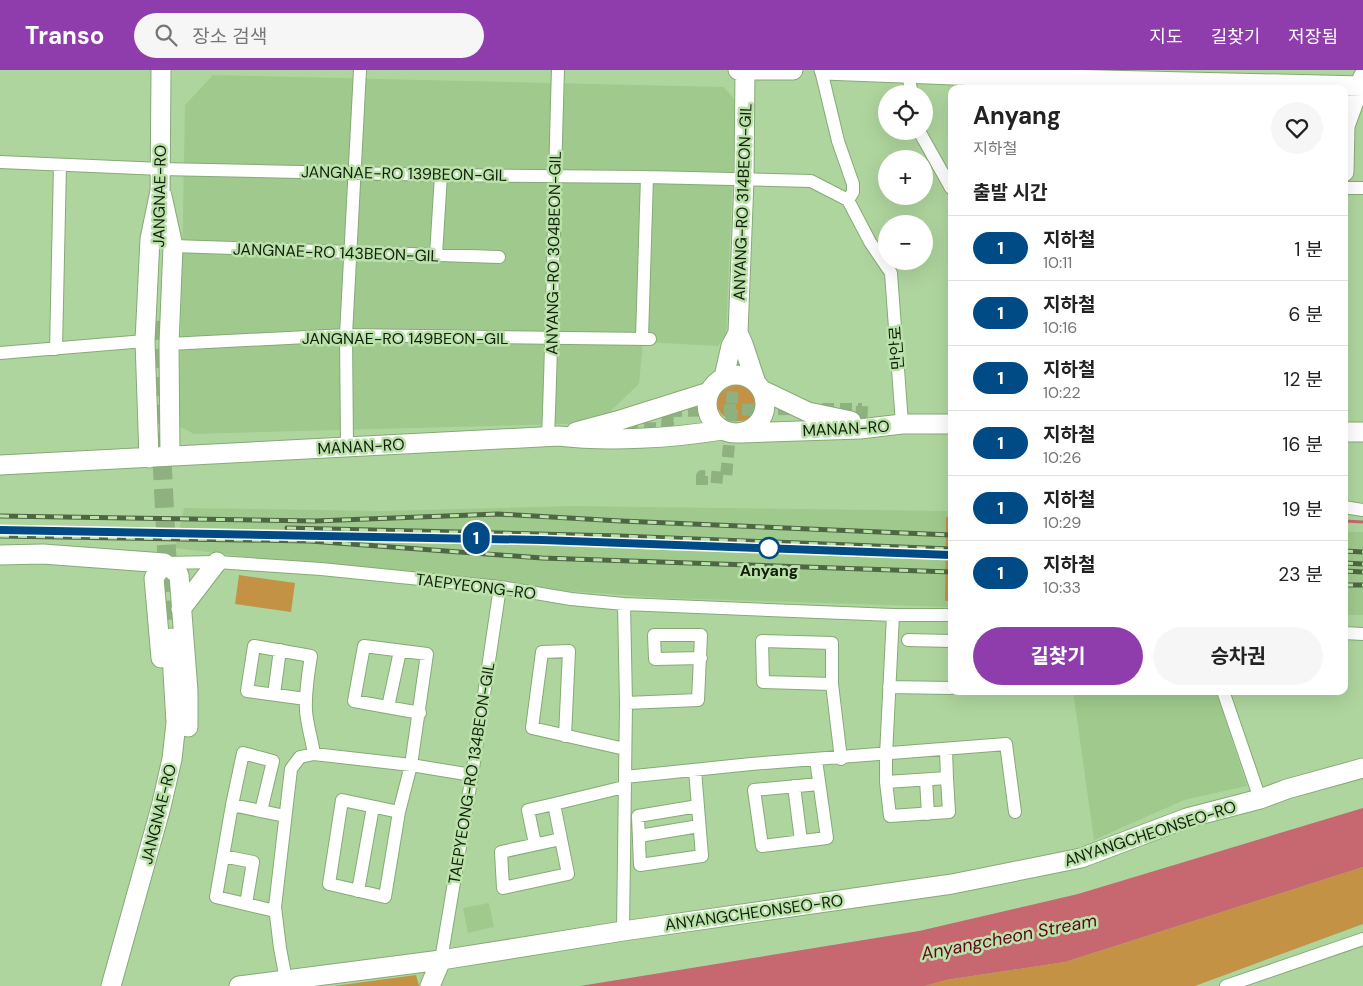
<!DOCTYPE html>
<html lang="ko">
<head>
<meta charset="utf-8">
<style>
	:root { --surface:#fff; --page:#f6f6f6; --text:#222; --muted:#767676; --line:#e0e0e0; --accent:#8f3dac }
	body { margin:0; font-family:"DM Sans","Noto Sans KR",sans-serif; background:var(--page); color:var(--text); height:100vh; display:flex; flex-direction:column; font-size:19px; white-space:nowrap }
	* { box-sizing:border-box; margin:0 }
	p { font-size:16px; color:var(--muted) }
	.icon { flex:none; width:28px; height:28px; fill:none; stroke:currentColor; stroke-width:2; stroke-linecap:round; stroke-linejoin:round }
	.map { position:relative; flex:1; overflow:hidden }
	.side { position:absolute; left:948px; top:15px; width:400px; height:610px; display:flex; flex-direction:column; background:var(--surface); border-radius:10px; box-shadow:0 5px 20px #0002 }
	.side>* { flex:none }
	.badge { padding:0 10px; border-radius:16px; font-size:18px; line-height:32px }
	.buttons { position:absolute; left:878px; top:15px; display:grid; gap:10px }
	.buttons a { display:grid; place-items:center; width:55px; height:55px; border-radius:50%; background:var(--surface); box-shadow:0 5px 20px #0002; font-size:25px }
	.map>.badge { position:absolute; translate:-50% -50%; box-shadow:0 0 0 2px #fff }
	h2 { padding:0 25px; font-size:19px; line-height:45px }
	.round { display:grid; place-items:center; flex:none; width:52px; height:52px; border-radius:26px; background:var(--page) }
	.overview { display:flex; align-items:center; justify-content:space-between; height:85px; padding:0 25px }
	h1 { font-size:24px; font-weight:700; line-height:38px }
	.action { display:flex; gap:10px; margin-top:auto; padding:10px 25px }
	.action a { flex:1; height:58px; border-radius:30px; background:var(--accent); color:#fff; font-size:20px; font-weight:700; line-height:58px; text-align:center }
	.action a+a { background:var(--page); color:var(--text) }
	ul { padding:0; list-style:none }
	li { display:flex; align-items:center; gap:15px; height:65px; padding:0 25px; border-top:1px solid var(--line) }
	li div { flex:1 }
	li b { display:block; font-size:19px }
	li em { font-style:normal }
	li .badge { min-width:55px; font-weight:700; text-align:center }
	header { display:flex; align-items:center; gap:30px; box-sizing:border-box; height:70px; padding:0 25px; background:var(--accent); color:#fff }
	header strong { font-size:24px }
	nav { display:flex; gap:28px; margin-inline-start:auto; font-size:18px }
	.search { width:350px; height:45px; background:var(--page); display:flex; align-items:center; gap:12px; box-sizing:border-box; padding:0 18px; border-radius:28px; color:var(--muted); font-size:19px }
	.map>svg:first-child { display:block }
</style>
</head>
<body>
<header>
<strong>Transo</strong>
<div class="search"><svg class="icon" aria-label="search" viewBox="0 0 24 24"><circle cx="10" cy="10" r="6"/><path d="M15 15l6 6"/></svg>장소 검색</div>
<nav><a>지도</a><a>길찾기</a><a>저장됨</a></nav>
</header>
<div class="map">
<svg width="1363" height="916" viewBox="0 0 1363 916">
	<rect width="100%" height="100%" fill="#afd59e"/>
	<!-- built -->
	<path fill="#a0ca8d" d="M213,5L724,17L736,31L726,264L718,276L643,272L639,314L598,353L194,364L179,356L185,35Z
		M572,436L951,441V537L665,528L470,514L175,478L184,438L384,441Z
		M1344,462H1363V545H1344Z
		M1073,621H1216L1247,716L1184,730L1094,770Z
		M489,833L494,857L468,863L463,838Z"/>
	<!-- green -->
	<path fill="#c39245" d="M738,314C755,317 766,333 753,347C723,364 697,323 738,314Z
		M946,447H951V531H945Z
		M239,505L295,513L291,542L235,534Z
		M1363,797V854L1195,916H925L946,910L1065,892Z
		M416,905L419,916H334Z"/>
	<!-- water -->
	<path fill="#c7676f" d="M1363,738V797L1065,892L946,910L925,916H580L919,861L1078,824Z"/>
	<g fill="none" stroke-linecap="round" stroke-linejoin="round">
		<!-- stream -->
		<path stroke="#c7676f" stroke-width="3" d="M1344,451L1363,452"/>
		<!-- street-tunnel -->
		<path stroke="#8fb180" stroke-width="12" stroke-dasharray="12 6" stroke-linecap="butt" d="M822,339H862
			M667,357L668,341L797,339
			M608,359L678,358
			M856,361H861L862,335
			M702,415V406L726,408L732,340L733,294"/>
		<!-- secondary-tunnel -->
		<path stroke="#8fb180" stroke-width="19" stroke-dasharray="19 9" stroke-linecap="butt" d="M155,251L171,568"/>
		<defs>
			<path id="street" d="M821,0L838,71L853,114V122L848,130L870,172L891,203L902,354
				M907,0L912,24
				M919,61L951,118
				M0,92L161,99L441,105L647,107L811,111L848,130
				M1344,118H1363
				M173,176L499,187
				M436,185L441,105
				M642,268L647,107
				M169,274L346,265L650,269
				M56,279L60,95
				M0,283L145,271
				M548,367C553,244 554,122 558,0
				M347,376L346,265L360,0
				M1344,437L1363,440
				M164,493L217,492L321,499L500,517L571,529L624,534L893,545H951
				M1344,563L1363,564
				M908,570L951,571
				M832,614L763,612L762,571L832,573V614L841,689
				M889,617L951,618
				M1223,621L1260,729
				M274,624L280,580
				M306,629L247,621L254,576L311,586C308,604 305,623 306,641C307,655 312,670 314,684
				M626,633L698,630L701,565H654L655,589L701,588
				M388,637L400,581
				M565,666L569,581L542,582L532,658L625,679
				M946,680L947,708
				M816,690L827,768L762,776L754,720L819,714
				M695,700L702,786L640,795L638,746L698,736
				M625,707L751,694L1006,674L1015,742
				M926,710L928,744
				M886,712L947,708L949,742L890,746L886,712V685L893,545
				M794,716L801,771
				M232,735L216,827L275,841
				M261,741L273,691L243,683L232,735L285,746
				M399,742L342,730L329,814L385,827L399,742L411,695L427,584L364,576L354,631L420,643
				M639,766L699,756
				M561,769L501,782L503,818L568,804L554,734L624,717
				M535,774L528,740L554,734
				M223,786L253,792L246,834
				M358,821L373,737
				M623,861L626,633L624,534
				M441,890L472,705L500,517
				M286,910L280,878L275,837L291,699L300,687L314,684L411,695L472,705
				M1226,916L1363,869"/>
			<path id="secondary" d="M738,0H793
				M824,0L1059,9L1363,16
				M1344,102L1345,56L1363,7
				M162,126L173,176L169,274L170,386
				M160,134L161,0
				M738,263L743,274L756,313
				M707 334a29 29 0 1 1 58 0a29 29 0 1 1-58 0Z
				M724,307L731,276L738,263L744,110L745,0
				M762,320L808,342L851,351
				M576,362L617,351L709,322
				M1344,362H1363
				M741,363L860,359L902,354H951
				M149,388L145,271L150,169L160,121
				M0,395L559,366C608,372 673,368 722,360
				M0,485L43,484L164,493
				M164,493L179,505L188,621V657
				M181,539L217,492
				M161,588L154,508L164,493
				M111,916L161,737L172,689L176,653L171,568
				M239,916L441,890L623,861L952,814L1081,788L1187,748L1260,729L1287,719L1363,698
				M430,916L441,890"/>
		</defs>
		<!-- street casing -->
		<use href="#street" stroke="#86aa76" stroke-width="14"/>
		<!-- secondary casing -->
		<use href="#secondary" stroke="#86aa76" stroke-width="21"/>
		<!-- street -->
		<use href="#street" stroke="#fff" stroke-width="12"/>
		<!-- secondary -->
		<use href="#secondary" stroke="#fff" stroke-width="19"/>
		<defs>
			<path id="rail" d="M0,446L315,451L498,444L621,451L951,465
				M287,458L620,466L951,479
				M0,466L310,471L542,488L951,502
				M1344,481L1363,482
				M1344,493L1363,494
				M1344,501L1363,502
				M1344,515H1363"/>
		</defs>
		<!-- rail casing -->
		<use href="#rail" stroke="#4f6644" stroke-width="5"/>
		<!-- rail -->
		<use href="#rail" stroke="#bce2ab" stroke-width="3" stroke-dasharray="9" stroke-linecap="butt"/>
	</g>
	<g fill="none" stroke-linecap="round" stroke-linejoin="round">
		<defs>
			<path id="line" d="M0,460L542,470L951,485"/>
		</defs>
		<!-- line casing -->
		<use href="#line" stroke="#fff" stroke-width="11"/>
		<!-- line -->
		<use href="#line" stroke="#004a85" stroke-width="8"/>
	</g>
	<!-- markers -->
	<circle fill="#fff" stroke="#004a85" stroke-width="2.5" cx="769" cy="478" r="10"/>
	<g text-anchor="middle" stroke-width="5" stroke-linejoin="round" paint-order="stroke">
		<!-- street labels -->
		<g font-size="16" fill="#111f0a" stroke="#bce2ab">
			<text transform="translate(404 103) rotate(1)" y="6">JANGNAE-RO 139BEON-GIL</text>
			<text transform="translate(159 126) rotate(-89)" y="6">JANGNAE-RO</text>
			<text transform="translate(742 132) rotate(-88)" y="6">ANYANG-RO 314BEON-GIL</text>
			<text transform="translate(336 182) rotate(2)" y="6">JANGNAE-RO 143BEON-GIL</text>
			<text transform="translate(553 183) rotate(-89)" y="6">ANYANG-RO 304BEON-GIL</text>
			<text x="405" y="274">JANGNAE-RO 149BEON-GIL</text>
			<text transform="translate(896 278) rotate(-94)" y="6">만안로</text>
			<text transform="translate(846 358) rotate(-3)" y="6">MANAN-RO</text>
			<text transform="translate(361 376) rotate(-3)" y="6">MANAN-RO</text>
			<text transform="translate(476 516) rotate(7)" y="6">TAEPYEONG-RO</text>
			<text transform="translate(471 703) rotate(-81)" y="6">TAEPYEONG-RO 134BEON-GIL</text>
			<text transform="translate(158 744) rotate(-76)" y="6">JANGNAE-RO</text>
			<text transform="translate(1150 763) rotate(-18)" y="6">ANYANGCHEONSEO-RO</text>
			<text transform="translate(754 842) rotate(-8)" y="6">ANYANGCHEONSEO-RO</text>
		</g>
		<!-- stop labels -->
		<g font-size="16" font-weight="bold" fill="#111f0a" stroke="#bce2ab">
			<text x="769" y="506">Anyang</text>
		</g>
		<!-- water labels -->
		<g font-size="18" font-style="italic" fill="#60031a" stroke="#bce2ab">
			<text transform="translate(1009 867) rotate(-11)" y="6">Anyangcheon Stream</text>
		</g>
	</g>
</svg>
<div class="buttons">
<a><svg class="icon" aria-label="locate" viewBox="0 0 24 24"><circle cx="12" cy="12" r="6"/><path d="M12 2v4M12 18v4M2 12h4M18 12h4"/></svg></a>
<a>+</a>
<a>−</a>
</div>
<b class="badge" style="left:476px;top:468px;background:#004a85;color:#fff">1</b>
<section class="side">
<div class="overview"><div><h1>Anyang</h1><p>지하철</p></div><a class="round"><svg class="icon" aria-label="heart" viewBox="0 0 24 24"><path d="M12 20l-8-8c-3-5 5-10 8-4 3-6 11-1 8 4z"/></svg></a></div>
<h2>출발 시간</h2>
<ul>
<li><span class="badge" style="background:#004a85;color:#fff">1</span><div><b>지하철</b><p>10:11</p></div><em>1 분</em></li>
<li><span class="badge" style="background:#004a85;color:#fff">1</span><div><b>지하철</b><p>10:16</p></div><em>6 분</em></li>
<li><span class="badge" style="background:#004a85;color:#fff">1</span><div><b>지하철</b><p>10:22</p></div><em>12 분</em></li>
<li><span class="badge" style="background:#004a85;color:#fff">1</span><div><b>지하철</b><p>10:26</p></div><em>16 분</em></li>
<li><span class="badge" style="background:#004a85;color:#fff">1</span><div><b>지하철</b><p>10:29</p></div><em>19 분</em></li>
<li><span class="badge" style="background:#004a85;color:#fff">1</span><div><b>지하철</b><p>10:33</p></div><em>23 분</em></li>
</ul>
<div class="action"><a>길찾기</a><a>승차권</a></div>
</section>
</div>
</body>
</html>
